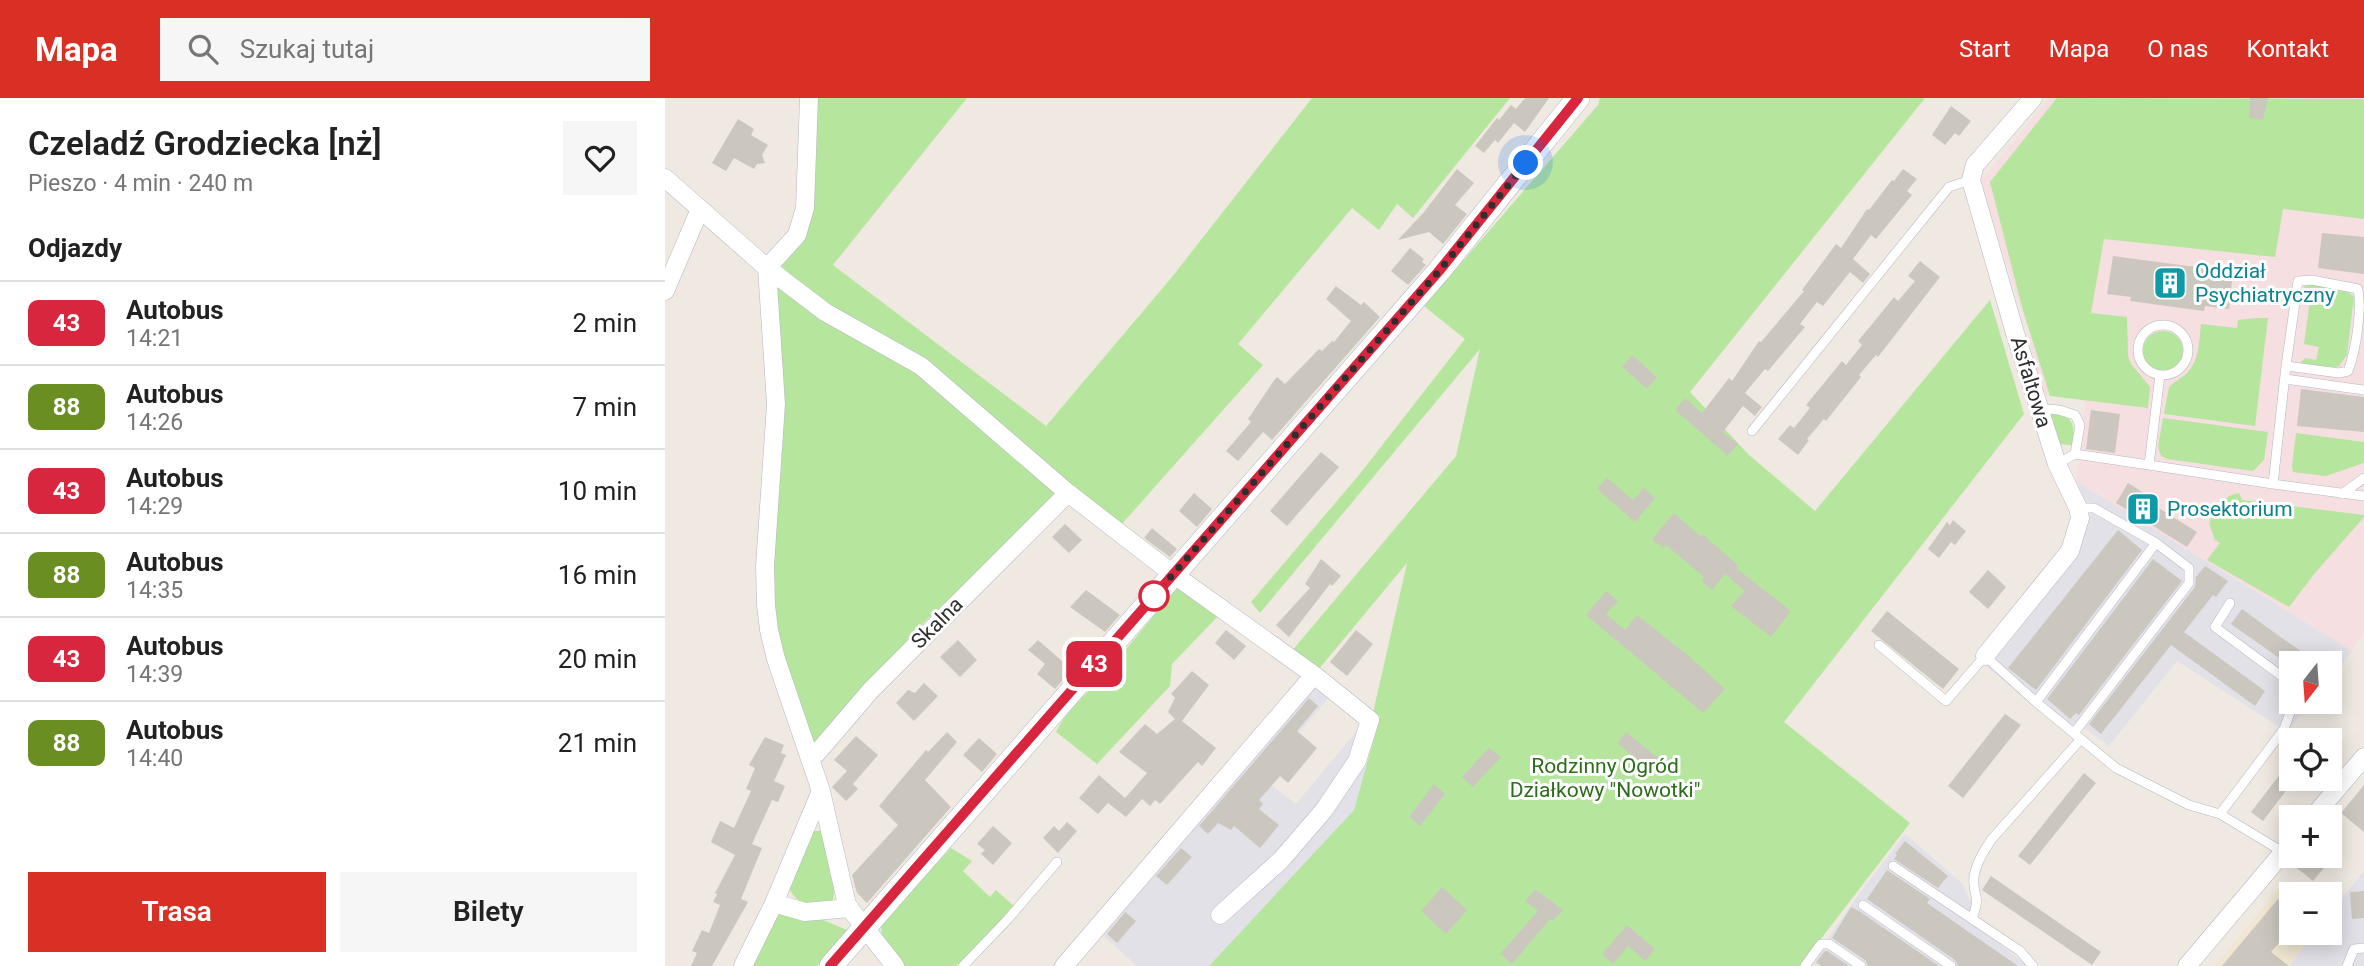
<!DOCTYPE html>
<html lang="pl">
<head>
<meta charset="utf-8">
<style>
	:root { --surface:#fff; --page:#f6f6f6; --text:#222; --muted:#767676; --line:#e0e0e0; --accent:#d93025 }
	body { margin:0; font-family:Roboto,sans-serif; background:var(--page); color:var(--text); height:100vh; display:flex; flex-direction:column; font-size:26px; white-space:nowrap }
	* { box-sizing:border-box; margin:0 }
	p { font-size:23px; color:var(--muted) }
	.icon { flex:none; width:38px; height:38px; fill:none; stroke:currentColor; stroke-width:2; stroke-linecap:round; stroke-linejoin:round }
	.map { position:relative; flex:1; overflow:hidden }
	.sheet { display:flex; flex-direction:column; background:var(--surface); width:665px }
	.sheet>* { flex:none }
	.badge { padding:0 14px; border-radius:10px; font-size:24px; line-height:46px }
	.needle { width:46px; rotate:197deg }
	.fabs { position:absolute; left:1614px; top:553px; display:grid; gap:14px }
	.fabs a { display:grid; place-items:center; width:63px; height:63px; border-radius:0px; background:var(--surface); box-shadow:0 4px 18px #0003; font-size:35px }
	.you { position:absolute; width:35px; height:35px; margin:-18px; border:5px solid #fff; border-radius:50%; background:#1a73e8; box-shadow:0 0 0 10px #1a73e833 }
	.map>.badge { position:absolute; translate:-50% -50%; box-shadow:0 0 0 4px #fff }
	h2 { padding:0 28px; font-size:26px; line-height:63px }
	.round { display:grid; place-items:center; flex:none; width:74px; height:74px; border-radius:0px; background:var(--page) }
	.summary { display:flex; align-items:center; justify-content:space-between; height:119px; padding:0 28px }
	h1 { font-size:33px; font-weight:600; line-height:52px }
	.primary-button { display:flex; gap:14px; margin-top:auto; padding:14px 28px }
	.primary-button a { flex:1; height:80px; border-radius:0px; background:var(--accent); color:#fff; font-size:28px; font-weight:600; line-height:80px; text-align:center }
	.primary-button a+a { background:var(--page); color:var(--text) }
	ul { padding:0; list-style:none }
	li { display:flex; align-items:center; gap:21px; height:84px; padding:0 28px; border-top:2px solid var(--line) }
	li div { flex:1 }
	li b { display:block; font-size:26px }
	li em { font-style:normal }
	li .badge { min-width:77px; font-weight:700; text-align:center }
	header { display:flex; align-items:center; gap:42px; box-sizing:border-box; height:98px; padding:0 35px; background:var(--accent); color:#fff }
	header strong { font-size:33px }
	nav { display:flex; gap:38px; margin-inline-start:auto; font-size:24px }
	.search { width:490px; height:63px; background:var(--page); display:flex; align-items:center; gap:18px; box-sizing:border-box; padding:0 24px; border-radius:0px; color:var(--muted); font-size:26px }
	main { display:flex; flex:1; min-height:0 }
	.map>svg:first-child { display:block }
</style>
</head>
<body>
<header>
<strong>Mapa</strong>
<div class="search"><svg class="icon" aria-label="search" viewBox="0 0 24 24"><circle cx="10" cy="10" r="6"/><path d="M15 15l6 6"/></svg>Szukaj tutaj</div>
<nav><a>Start</a><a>Mapa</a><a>O nas</a><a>Kontakt</a></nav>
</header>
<main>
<section class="sheet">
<div class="summary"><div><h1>Czeladź Grodziecka [nż]</h1><p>Pieszo · 4 min · 240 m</p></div><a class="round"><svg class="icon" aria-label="heart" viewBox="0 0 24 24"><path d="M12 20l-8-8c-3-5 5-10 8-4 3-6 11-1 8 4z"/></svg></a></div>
<h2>Odjazdy</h2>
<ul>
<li><span class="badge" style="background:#d7263d;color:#fff">43</span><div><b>Autobus</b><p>14:21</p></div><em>2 min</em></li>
<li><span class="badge" style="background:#6b8e23;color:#fff">88</span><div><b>Autobus</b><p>14:26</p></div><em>7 min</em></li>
<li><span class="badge" style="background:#d7263d;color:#fff">43</span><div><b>Autobus</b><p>14:29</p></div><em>10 min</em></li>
<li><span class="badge" style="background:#6b8e23;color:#fff">88</span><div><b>Autobus</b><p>14:35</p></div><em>16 min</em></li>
<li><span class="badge" style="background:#d7263d;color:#fff">43</span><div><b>Autobus</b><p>14:39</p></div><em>20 min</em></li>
<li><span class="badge" style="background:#6b8e23;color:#fff">88</span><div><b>Autobus</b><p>14:40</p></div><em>21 min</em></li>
</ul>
<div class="primary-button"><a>Trasa</a><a>Bilety</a></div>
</section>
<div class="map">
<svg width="1699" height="868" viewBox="0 0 1699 868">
	<rect width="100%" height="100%" fill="#efe9e1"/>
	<!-- industrial -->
	<path fill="#e3e1e8" d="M1411,383L1687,553L1664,582V565H1626V604H1646L1622,634L1512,563L1444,648L1421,631L1402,634L1310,559L1400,448L1408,425Z
		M649,584L666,597L596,679L631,706L699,624L712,635L689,712L544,868H472L435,835Z
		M1240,736L1297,785L1320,835L1363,868L1144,867L1194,796Z
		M1699,773V868H1624L1650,835H1664V816Z"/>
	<!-- education -->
	<path fill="#f0e6d1" d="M1613,791L1626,801V835H1650L1624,868H1550Z"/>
	<!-- medical -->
	<path fill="#f5dfe0" d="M1384,0H1699V534L1687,553L1411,383L1419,335L1418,321L1421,304L1399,298L1380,297L1373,283L1364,235L1315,84Z"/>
	<!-- green -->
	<path fill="#b6e59e" d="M149,0H302L168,167L381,328L507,179L647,0H845L748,120L732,106L714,132L687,110L573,246L598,267L456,427L286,287L164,210L115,167C130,151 141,140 146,119Z
		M935,0H1260L1025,294L1084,357L1150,413L1325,202L1359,316L1119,624L1245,725L1135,868H544L689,712L715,619L708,615L742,465L653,572L626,554L791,358L815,251L595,515L586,504L694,377L800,241L759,208L933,7Z
		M1392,0L1699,1V121L1618,111L1610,159L1439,141L1426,215L1462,219L1463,258L1466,266L1485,289L1483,310L1385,298L1357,209L1325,84Z
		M112,183L248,272L395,396L255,528L198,591L149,658L108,525Z
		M1651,186L1680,191L1689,199L1682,257L1674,268L1666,270L1635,265L1640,260L1651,262L1654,249L1639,246L1646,194L1637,192L1640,188Z
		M1592,220H1603L1590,328L1499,316L1504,289C1510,283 1517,280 1522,275C1535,262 1534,242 1536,226L1572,230L1573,222Z
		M1478 253a20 20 0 1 1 40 0a20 20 0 1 1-40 0Z
		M1386,316C1408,317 1411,326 1407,347L1393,346L1383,320Z
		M1498,320L1603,334L1599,362L1588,373L1502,361L1496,358L1493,349Z
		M1631,335L1699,344V365L1661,378L1628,374L1627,368Z
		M1574,395L1577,402L1699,417V419L1650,475L1624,509L1542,462L1555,445L1550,442L1544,425C1550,410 1557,398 1574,395Z
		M515,487L556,515L507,566L505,588L432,666L391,634C403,609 427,592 445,571C468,543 491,514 515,487Z
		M148,733H157L170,785L168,802C149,810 134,810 124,790Z
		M286,750L307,763L298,773L325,799L331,792L350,809L291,868H238L217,839L216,825Z
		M116,813L151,819L182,832L152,868H83L107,820Z"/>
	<!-- building -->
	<path fill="#cbc7bf" d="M860,0H884L860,34L849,25L833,45L830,42L819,55L810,48L832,20L834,22L846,7L851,11Z
		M1585,0H1603L1598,22L1584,20Z
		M1286,8L1306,23L1294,38L1290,35L1280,47L1267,37Z
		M73,21L89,31L86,37L103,47L97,57L100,65L92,66L89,71L69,60L61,73L47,65Z
		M792,71L809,85L790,107L802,116L778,146L764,134L733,142L759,114Z
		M1238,71L1252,81L1242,93L1247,97L1211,141L1206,137L1188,161L1205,176L1198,185L1185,174L1158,208L1152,204L1135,226L1140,229L1103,273L1100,271L1080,295L1097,309L1090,318L1078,308L1058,334L1073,346L1063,358L1010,312L1020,300L1037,315L1064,280L1067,283L1094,243L1096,244L1139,193L1137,192L1171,146L1176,150L1202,111L1204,112L1227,82L1229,83Z
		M1657,135L1699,139V176L1653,170Z
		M745,150L759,161L757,164L761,167L743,187L726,173Z
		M1448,158L1568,174L1564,211L1540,208L1539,213L1465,203L1466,199L1442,196Z
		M1255,163L1275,179L1213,259L1211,257L1194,277L1196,279L1161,323L1159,321L1142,341L1144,342L1133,357L1113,341L1125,327L1129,330L1145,310L1141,307L1177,263L1181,267L1197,247L1193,243L1217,214L1229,199L1233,203L1250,183L1243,178Z
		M671,188L696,207L699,204L715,219L607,342L598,334L573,363L561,353L586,324L583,321L608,284L612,279L620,286L654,251L657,253L667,243L669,244L686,223L661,201Z
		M967,257L992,279L982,291L957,269Z
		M1636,291L1699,299V334L1632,328Z
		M1426,312L1455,316L1450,355L1421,351Z
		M656,354L674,369L622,428L605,413Z
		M942,380L968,402L979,390L990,400L970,424L932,391Z
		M1463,385L1479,395L1476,399L1532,434L1522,449L1451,405Z
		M529,395L547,411L532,429L514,413Z
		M1009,415L1035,438L1037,436L1073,467L1071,470L1126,513L1106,539L1066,508L1080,493L1060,476L1047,492L1036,483L1039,479L1001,447L998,450L987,441Z
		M1288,422L1301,433L1290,447L1286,444L1274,460L1263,451L1282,424L1285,427Z
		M400,426L417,442L404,455L387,439Z
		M487,430L512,451L505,459L479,440Z
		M1453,432L1477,452L1371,592L1343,570Z
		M656,461L676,478L667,488L665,486L624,539L611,527L645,490L640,486Z
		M1488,461L1517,483L1414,617L1411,615L1405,621L1382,601Z
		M1540,468L1563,483L1551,499L1548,497L1519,534L1600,593L1590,608L1506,547L1436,636L1424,626L1530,489L1531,479Z
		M1323,472L1341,489L1323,511L1304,494Z
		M421,492L455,517L440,534L405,509Z
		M941,493L953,503L941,516L960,532L972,517L1025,559L1060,591L1038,615L921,517Z
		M1577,511L1614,538L1653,565H1621L1607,555L1566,526Z
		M1222,513L1294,571L1278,591L1206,533Z
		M561,532L581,548L569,562L550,545Z
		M691,532L708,546L682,578L665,564Z
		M293,542L312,562L295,579L275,559Z
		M373,542L397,563L414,543L424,552L390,591L372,576L380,566L363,552Z
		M527,573L544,587L517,623L551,650L537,668L533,664L495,706L490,702L485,708L477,701L461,719L443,705L433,716L414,700L434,677L460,700L482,675L454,654L480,626L492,636L510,621L503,614L510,600L506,596Z
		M259,585L273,598L249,623L231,605L243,592L250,595Z
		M644,600L653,608L632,633L652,650L623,685L615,678L594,702L598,706L594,711L614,727L595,750L569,728L566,732L553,725L543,736L534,728Z
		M1340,616L1356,627L1298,700L1283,688Z
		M282,634L292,644L260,682L286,709L202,805L192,795L187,777L233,727L214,708L261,652L263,654Z
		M961,634L999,665L990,677L952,645Z
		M191,638L213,657L188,686L193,691L181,703L167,689L182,673L169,662Z
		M100,639L119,647L116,655L121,657L109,683L120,688L113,704L107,702L87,746L97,750L76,801L83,804L47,868H26L32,855L27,853L37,832L44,835L55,807L48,804L52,796L50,795L70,757L46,744L55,723L69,730L86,693L81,691L90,670L84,667Z
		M314,640L332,656L317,674L298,657Z
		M824,650L836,659L808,689L797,679Z
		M1626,662V686L1598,723L1586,714Z
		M1419,675L1431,685L1365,767L1353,758Z
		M769,686L780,696L755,728L744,719Z
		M1699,687V734L1676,715Z
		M402,724L412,733L393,755L378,740L389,728L394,733Z
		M328,728L347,745L328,767L316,756L320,752L312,746Z
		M1240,743L1283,778L1273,790L1229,761L1232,757L1230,756Z
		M516,750L527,759L502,787L491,778Z
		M1642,758H1669L1648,783L1632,770Z
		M1222,772L1265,801L1262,805L1353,868H1293L1290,862L1202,801Z
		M1326,778L1436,854L1427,867L1317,792Z
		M777,789L802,812L781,836L756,813Z
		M870,791L898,812L888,823L885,821L847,866L835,856L873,813L860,803Z
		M1699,793V820L1687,821L1685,794Z
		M1613,801L1626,812V831L1606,854L1624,868H1557Z
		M1186,809L1194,813L1274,868H1203L1200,862L1167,840Z
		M460,814L471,823L452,845L442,836Z
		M962,827L990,851L980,863L963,848L948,866L937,856Z
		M1160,853H1162L1184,868H1156L1151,864Z"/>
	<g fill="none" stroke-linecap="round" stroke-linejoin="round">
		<defs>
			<path id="service" d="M1473 252a25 25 0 1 1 50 0a25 25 0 1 1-50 0Z
				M1495,277L1484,367L1608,386L1621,268L1633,183L1647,182L1693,191C1697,213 1691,252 1683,273L1674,275L1621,268
				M1620,281L1699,292
				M1375,313C1388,309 1398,313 1410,317L1415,327L1410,356L1392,366
				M1087,333L1284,89L1306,82
				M1410,356L1484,367
				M1608,386L1699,398
				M1677,396L1699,380
				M1565,505L1550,529L1626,585
				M1214,547L1281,603L1320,558L1371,604L1451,670L1524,707L1555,716L1618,754
				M1371,604L1491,445L1429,410H1413
				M1409,635L1524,485V470L1491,445
				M1555,716L1619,631L1629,604
				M1228,768L1355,853L1368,868
				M1198,807L1286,868
				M1307,820C1317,797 1307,798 1309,779C1311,765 1319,753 1326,742L1416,641
				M298,868L343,821L392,764
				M1140,868L1156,846H1164L1196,868
				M1682,868L1689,851L1699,850"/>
			<path id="minor" d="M144,0L140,110L132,137L102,170L111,306L100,468L101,507L104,532L111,561L156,693L182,807L230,868
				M0,80L102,170L160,214L256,268L403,395L508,476L649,577L705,622L692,663L659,712L616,762L555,817
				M0,193L35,111
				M1320,558L1405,453L1415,420L1413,410L1392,366L1350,235L1306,82L1310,67L1368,0
				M145,657L152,655L206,592L403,395
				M1648,719L1699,659
				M109,805L140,814L185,810
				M78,868L109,805L156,693
				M399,868L649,577
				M1522,868L1626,745"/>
			<path id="tertiary" d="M166,868L774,173L913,0"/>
		</defs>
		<!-- service casing -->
		<use href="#service" stroke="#b4b7c1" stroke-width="10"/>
		<!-- minor casing -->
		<use href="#minor" stroke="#b4b7c1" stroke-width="19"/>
		<!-- tertiary casing -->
		<use href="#tertiary" stroke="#b4b7c1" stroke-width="24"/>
		<!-- service -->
		<use href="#service" stroke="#fff" stroke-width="9"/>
		<!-- minor -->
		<use href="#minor" stroke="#fff" stroke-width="18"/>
		<!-- tertiary -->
		<use href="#tertiary" stroke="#fff" stroke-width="23"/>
	</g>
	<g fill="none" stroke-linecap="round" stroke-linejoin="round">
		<defs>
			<path id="line" d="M165,868L774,173L913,0"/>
		</defs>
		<!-- line casing -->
		<use href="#line" stroke="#fff" stroke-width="16"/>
		<!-- line -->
		<use href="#line" stroke="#d7263d" stroke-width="10"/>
		<!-- walk -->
		<path stroke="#2e2e2e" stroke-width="7" stroke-dasharray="0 12.6" d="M489,498L774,173L861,65"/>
	</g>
	<!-- icons -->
	<defs>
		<symbol id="building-square" viewBox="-11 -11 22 22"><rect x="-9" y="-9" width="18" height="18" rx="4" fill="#0f9aa8" stroke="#fff"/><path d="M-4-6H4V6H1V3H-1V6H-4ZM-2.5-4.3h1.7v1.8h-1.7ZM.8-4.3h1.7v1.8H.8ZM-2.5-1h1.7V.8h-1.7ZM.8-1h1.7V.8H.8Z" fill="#fff"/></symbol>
	</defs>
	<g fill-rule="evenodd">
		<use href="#building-square" x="1486" y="166" width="38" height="38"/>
		<use href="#building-square" x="1459" y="392" width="38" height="38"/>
	</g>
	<!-- markers -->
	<circle fill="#fff" stroke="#d7263d" stroke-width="3.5" cx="489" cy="498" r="14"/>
	<g text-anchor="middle" stroke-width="6" stroke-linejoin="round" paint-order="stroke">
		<!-- culture labels -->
		<g font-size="21" fill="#0d838f" stroke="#fff" text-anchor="start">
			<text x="1530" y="180">Oddział<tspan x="1530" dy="24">Psychiatryczny</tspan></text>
			<text x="1502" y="418">Prosektorium</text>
		</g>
		<!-- street labels -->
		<g font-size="21" fill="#2e2e2e" stroke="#fff">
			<text transform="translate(1366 284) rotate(73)" y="7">Asfaltowa</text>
			<text transform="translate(272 525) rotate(-45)" y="7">Skalna</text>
		</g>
		<!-- park labels -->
		<g font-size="21" fill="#2c6e1b" stroke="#fff">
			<text x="940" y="675">Rodzinny Ogród<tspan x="940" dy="24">Działkowy "Nowotki"</tspan></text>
		</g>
	</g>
</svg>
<div class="fabs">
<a><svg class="needle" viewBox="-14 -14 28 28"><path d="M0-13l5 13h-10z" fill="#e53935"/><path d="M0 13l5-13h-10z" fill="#767676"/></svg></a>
<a><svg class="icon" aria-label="locate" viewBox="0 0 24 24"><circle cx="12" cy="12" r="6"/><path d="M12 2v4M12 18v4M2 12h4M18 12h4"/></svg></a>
<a>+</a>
<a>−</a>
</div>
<div class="you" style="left:861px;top:65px"></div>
<b class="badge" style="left:429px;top:566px;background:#d7263d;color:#fff">43</b>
</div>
</main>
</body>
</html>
